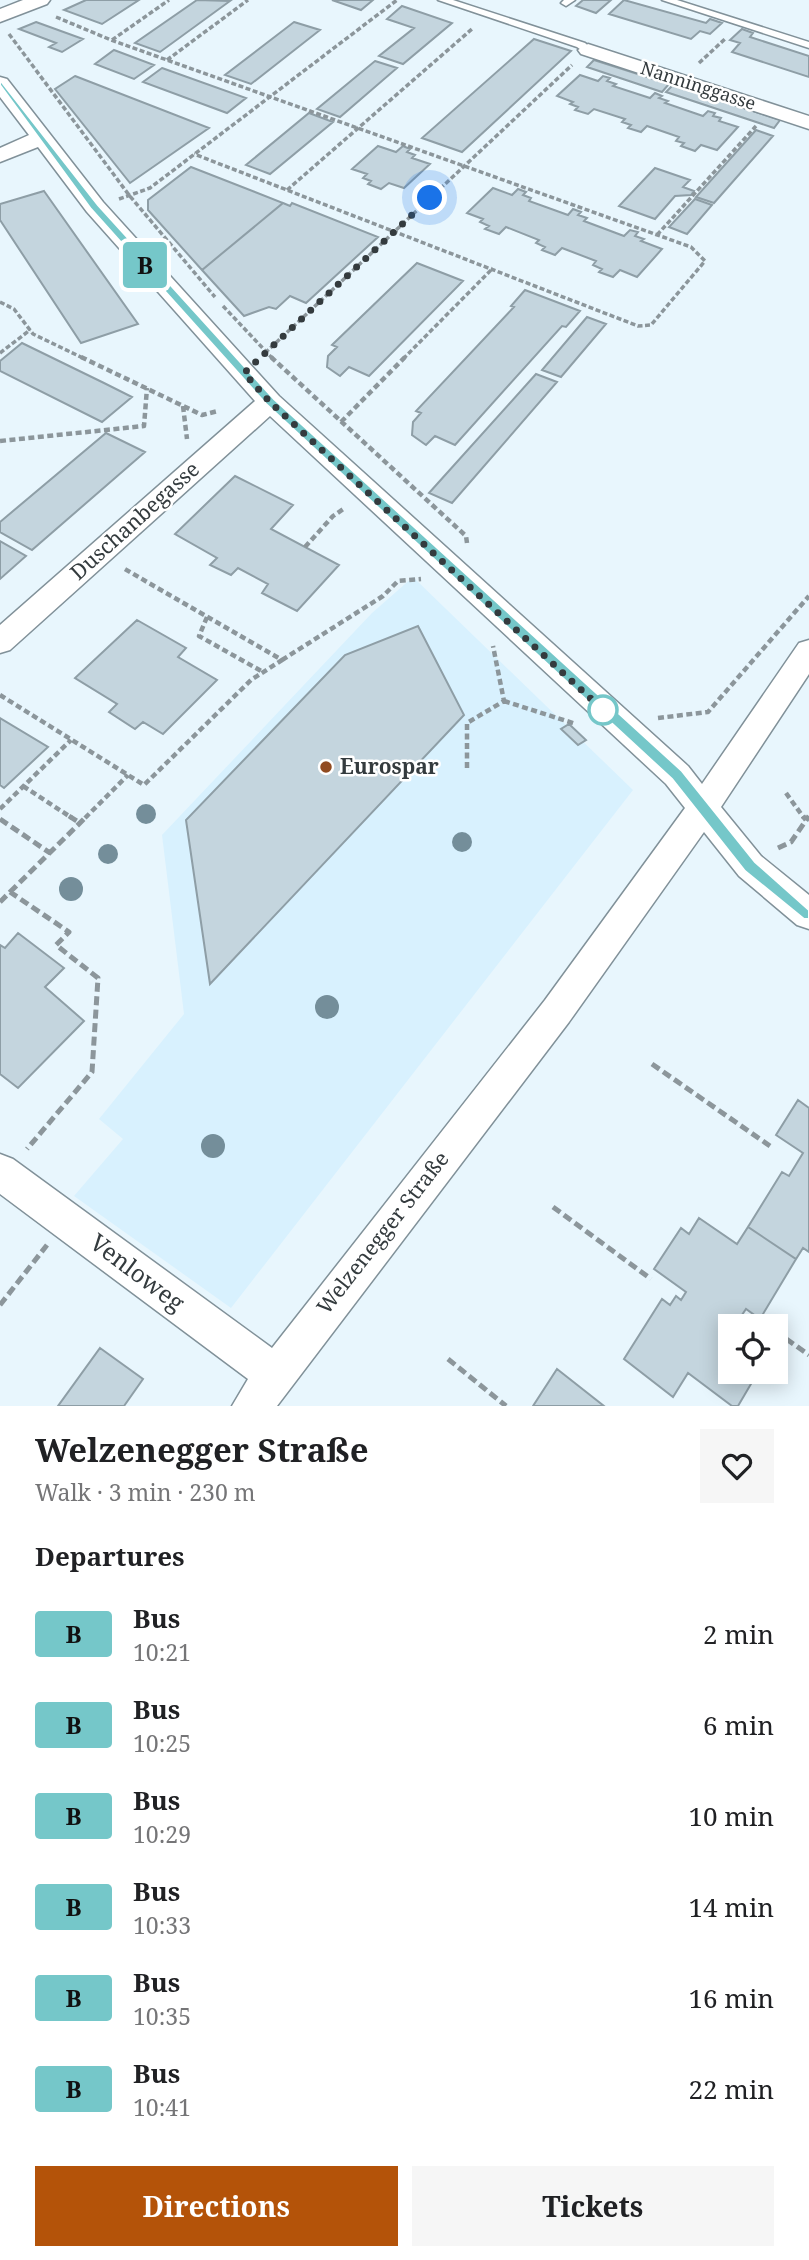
<!DOCTYPE html>
<html lang="en">
<head>
<meta charset="utf-8">
<style>
	:root { --surface:#fff; --page:#f6f6f6; --text:#202124; --muted:#757577; --accent:#b45309 }
	body { margin:0; font-family:"Noto Serif",serif; background:var(--page); color:var(--text); height:100vh; display:flex; flex-direction:column; font-size:26px; white-space:nowrap }
	* { box-sizing:border-box; margin:0 }
	p { font-size:23px; color:var(--muted) }
	.icon { flex:none; width:38px; height:38px; fill:none; stroke:currentColor; stroke-width:2; stroke-linecap:round; stroke-linejoin:round }
	.map { position:relative; height:1406px; overflow:hidden }
	.details { display:flex; flex-direction:column; background:var(--surface); flex:1 }
	.details>* { flex:none }
	.badge { padding:0 14px; border-radius:5px; font-size:24px; line-height:46px }
	.tools { position:absolute; left:718px; top:1314px; display:grid; gap:14px }
	.tools a { display:grid; place-items:center; width:70px; height:70px; border-radius:0px; background:var(--surface); box-shadow:0 4px 18px #0003; font-size:35px }
	.you { position:absolute; width:35px; height:35px; margin:-18px; border:5px solid #fff; border-radius:50%; background:#1a73e8; box-shadow:0 0 0 10px #1a73e833 }
	.map>.badge { position:absolute; translate:-50% -50%; box-shadow:0 0 0 4px #fff }
	h2 { padding:0 35px; font-size:26px; line-height:63px }
	.round { display:grid; place-items:center; flex:none; width:74px; height:74px; border-radius:0px; background:var(--page) }
	.headline { display:flex; align-items:center; justify-content:space-between; height:119px; padding:0 35px }
	h1 { font-size:33px; font-weight:700; line-height:52px }
	.action { display:flex; gap:14px; margin-top:auto; padding:14px 35px }
	.action a { flex:1; height:80px; border-radius:0px; background:var(--accent); color:#fff; font-size:28px; font-weight:700; line-height:80px; text-align:center }
	.action a+a { background:var(--page); color:var(--text) }
	ul { padding:0; list-style:none }
	li { display:flex; align-items:center; gap:21px; height:91px; padding:0 35px }
	li div { flex:1 }
	li b { display:block; font-size:26px }
	li em { font-style:normal }
	li .badge { min-width:77px; font-weight:700; text-align:center }
	.map>svg:first-child { display:block }
</style>
</head>
<body>
<div class="map">
<svg width="809" height="1406" viewBox="0 0 809 1406">
	<rect width="100%" height="100%" fill="#e8f6fd"/>
	<!-- built -->
	<path fill="#d8f1fe" d="M413,577L633,790L231,1308L74,1196L123,1139L99,1119L184,1014L162,835L372,613Z"/>
	<!-- building -->
	<path fill="#c4d5de" stroke="#8e9ea6" stroke-width="2" d="M86,0H139L102,24L64,10Z
		M197,0L230,1L160,52L135,43Z
		M332,0H373L361,10Z
		M583,0H611L596,13L576,6Z
		M624,0L706,23L710,19L722,23L710,34L700,31L691,39L609,14Z
		M402,6L452,23L403,64L379,56L414,28L387,19Z
		M36,22L83,39L62,52L49,47L56,43L19,29Z
		M294,22L320,30L251,84L225,75Z
		M742,29L753,33L750,37L809,56V77L732,52L740,43L730,40Z
		M534,39L571,51L462,152L422,138Z
		M114,50L154,65L134,79L95,64Z
		M594,60L669,84L662,92L587,67Z
		M375,61L397,68L340,117L317,109Z
		M162,68L246,98L227,113L143,82Z
		M580,75L598,81L603,76L610,78L607,81L616,84L613,86L650,98L655,93L662,96L659,98L668,101L665,103L703,116L708,111L715,113L713,116L721,118L719,121L738,127L717,150L701,145L695,151L681,146L684,143L676,141L679,137L647,126L641,132L628,128L631,125L622,122L625,119L594,109L588,114L575,110L578,107L570,104L573,102L557,96Z
		M75,76L209,128L130,183L55,89Z
		M673,85L780,120L774,128L666,92Z
		M309,113L333,122L270,174L246,165Z
		M756,130L773,136L714,203L696,197Z
		M378,146L396,152L403,146L410,149L407,152L415,155L412,158L430,164L404,188L389,183L381,189L368,184L371,181L363,178L367,174L352,169Z
		M191,167L283,203L202,270L148,210V200Z
		M655,168L690,180L683,187L694,191L691,195L675,196L655,219L619,206Z
		M493,188L512,195L518,189L526,192L523,195L531,198L529,201L568,215L573,209L581,212L578,215L587,218L584,221L624,236L630,230L638,232L635,236L644,239L641,241L662,249L637,277L620,270L613,277L599,272L602,269L593,265L596,261L562,248L555,255L542,250L545,247L536,243L539,240L506,227L499,234L485,229L489,226L480,222L483,219L467,213Z
		M44,191L138,324L81,343L0,220V204Z
		M695,199L712,205L687,234L669,227Z
		M283,203L290,206L292,203L378,237L306,303L290,296L276,309L269,307L244,316L202,270Z
		M417,263L463,281L369,376L349,367L340,376L327,367L328,356L337,347L332,345Z
		M525,290L580,311L566,327L562,326L455,445L435,436L426,445L412,435L413,422L421,413L416,411L514,307L511,306Z
		M587,317L606,324L561,377L542,370Z
		M22,343L104,383L132,397L102,422L0,371V361Z
		M536,374L557,382L452,503L429,493Z
		M106,433L145,452L32,550L0,532V522Z
		M235,476L293,505L271,529L339,565L297,611L262,593L268,584L238,568L231,575L210,565L217,558L175,534Z
		M0,541L26,556L0,579Z
		M137,620L186,648L178,657L217,680L163,734L143,722L135,729L109,712L117,704L75,678Z
		M418,626L464,715L210,984L186,820L345,655Z
		M0,718L48,747L4,788L0,785Z
		M569,724L586,740L578,745L561,729Z
		M18,933L64,968L45,987L84,1021L18,1088L0,1074V945L5,948Z
		M798,1100L809,1108V1252L803,1248L796,1259L748,1227L782,1172L789,1176L803,1153L776,1135Z
		M699,1218L737,1244L748,1227L796,1259L760,1319L746,1309L738,1321L746,1326H730V1372H758L738,1406H732L688,1373L673,1397L624,1359L662,1299L670,1305L676,1296L681,1300L686,1292L654,1269L681,1228L689,1234Z
		M100,1348L143,1379L124,1406H58Z
		M557,1369L604,1406H533Z"/>
	<g fill="none" stroke-linecap="round" stroke-linejoin="round">
		<defs>
			<path id="service" d="M438,0H453L585,43L593,50L584,52L577,47Z
				M575,0L566,6L561,3L564,0Z
				M662,0H677L809,42V48Z"/>
			<path id="minor" d="M23,0H50L47,4L0,22V9Z
				M588,44L809,116V129L581,54L578,50Z
				M0,77L7,79L103,202L279,396L688,766L702,784L799,643L809,640V674L721,807L761,856L809,895V929L797,925L739,876L704,832L569,1022L277,1406H232L248,1379L0,1194V1154L13,1159L272,1348L545,1000L685,808L666,784L270,416L10,650L0,653V625L255,401L87,212L38,147L0,162V148L29,135L0,97Z"/>
		</defs>
		<!-- service casing -->
		<use href="#service" stroke="#819199" stroke-width="3"/>
		<!-- minor casing -->
		<use href="#minor" stroke="#819199" stroke-width="3"/>
		<!-- path-far2 -->
		<path stroke="#8c969b" stroke-width="3.5" stroke-dasharray="5 2.5" stroke-linecap="butt" d="M56,17L111,40L691,247L705,261L651,325L638,326L194,154
			M9,34L129,195L215,297
			M112,40L169,0
			M167,60L248,0
			M699,63L726,38
			M287,190L472,29
			M119,199L150,188L397,0
			M657,235L756,126
			M0,302L14,309L33,334L85,359
			M223,306L273,359
			M0,353L30,330
			M265,353L572,65
			M403,359L493,268"/>
		<!-- path-far1 -->
		<path stroke="#8c969b" stroke-width="4.5" stroke-dasharray="6 3.5" stroke-linecap="butt" d="M81,357L202,415L218,411
			M271,357L466,536L467,543
			M183,406L187,439
			M341,422L405,357
			M0,441L144,426L147,388
			M305,547L333,516L345,508
			M207,617L199,636L263,672
			M282,660L383,596L398,581L421,579
			M0,695L144,785L251,680L282,660L123,568
			M504,701L576,724
			M658,718L708,712L809,596
			M467,768V723L504,701L493,646
			M23,786L72,818
			M786,793L804,818
			M0,809L71,740
			M85,818L128,775"/>
		<!-- path -->
		<path stroke="#8c969b" stroke-width="5" stroke-dasharray="9 4.5" stroke-linecap="butt" d="M69,816L80,823
			M803,816L806,820
			M0,819L50,853
			M778,848L791,842L809,816
			M10,892L87,816
			M0,902L10,892L69,932L56,945L98,978L92,1072L27,1149
			M652,1064L770,1146
			M553,1207L651,1279
			M0,1305L47,1245
			M775,1331L809,1355
			M448,1359L506,1406"/>
		<!-- service -->
		<use href="#service" fill="#fff" fill-rule="evenodd"/>
		<!-- minor -->
		<use href="#minor" fill="#fff" fill-rule="evenodd"/>
	</g>
	<!-- trees -->
	<g fill="#748e9a">
		<circle cx="146" cy="814" r="10"/>
		<circle cx="462" cy="842" r="10"/>
		<circle cx="108" cy="854" r="10"/>
		<circle cx="71" cy="889" r="12"/>
		<circle cx="327" cy="1007" r="12"/>
		<circle cx="213" cy="1146" r="12"/>
	</g>
	<!-- line -->
	<path fill="#75c7c9" stroke="#fff" stroke-width="2" d="M0,80L98,205L274,399L682,771L755,862L809,910V919H804L745,871L672,779L266,404L91,209L0,85Z"/>
	<g fill="none" stroke-linecap="round" stroke-linejoin="round">
		<!-- walk -->
		<path stroke="#343b3e" stroke-width="7" stroke-dasharray="0 12.6" d="M430,198L244,373L270,402L603,710"/>
	</g>
	<!-- markers -->
	<circle fill="#fff" stroke="#75c7c9" stroke-width="3.5" cx="603" cy="710" r="14"/>
	<circle fill="#904b21" stroke="#fff" stroke-width="2.5" cx="326" cy="767" r="7"/>
	<g text-anchor="middle" stroke-width="5" stroke-linejoin="round" paint-order="stroke">
		<!-- far-street labels -->
		<g font-size="18" fill="#343b3e" stroke="#fff">
			<text transform="translate(698 86) rotate(18)" y="6">Nanninggasse</text>
		</g>
		<!-- street labels -->
		<g font-size="21" fill="#343b3e" stroke="#fff">
			<text transform="translate(135 521) rotate(-42)" y="7">Duschanbegasse</text>
			<text transform="translate(383 1233) rotate(-52)" y="7">Welzenegger Straße</text>
		</g>
		<!-- poi labels -->
		<g font-size="21" font-weight="bold" fill="#343b3e" stroke="#fff" text-anchor="start">
			<text x="340" y="774">Eurospar</text>
		</g>
		<!-- near-street labels -->
		<g font-size="24" fill="#343b3e" stroke="#fff">
			<text transform="translate(137 1273) rotate(37)" y="8">Venloweg</text>
		</g>
	</g>
</svg>
<div class="tools">
<a><svg class="icon" aria-label="locate" viewBox="0 0 24 24"><circle cx="12" cy="12" r="6"/><path d="M12 2v4M12 18v4M2 12h4M18 12h4"/></svg></a>
</div>
<div class="you" style="left:430px;top:198px"></div>
<b class="badge" style="left:145px;top:265px;background:#75c7c9;color:#111">B</b>
</div>
<section class="details">
<div class="headline"><div><h1>Welzenegger Straße</h1><p>Walk · 3 min · 230 m</p></div><a class="round"><svg class="icon" aria-label="heart" viewBox="0 0 24 24"><path d="M12 20l-8-8c-3-5 5-10 8-4 3-6 11-1 8 4z"/></svg></a></div>
<h2>Departures</h2>
<ul>
<li><span class="badge" style="background:#75c7c9;color:#111">B</span><div><b>Bus</b><p>10:21</p></div><em>2 min</em></li>
<li><span class="badge" style="background:#75c7c9;color:#111">B</span><div><b>Bus</b><p>10:25</p></div><em>6 min</em></li>
<li><span class="badge" style="background:#75c7c9;color:#111">B</span><div><b>Bus</b><p>10:29</p></div><em>10 min</em></li>
<li><span class="badge" style="background:#75c7c9;color:#111">B</span><div><b>Bus</b><p>10:33</p></div><em>14 min</em></li>
<li><span class="badge" style="background:#75c7c9;color:#111">B</span><div><b>Bus</b><p>10:35</p></div><em>16 min</em></li>
<li><span class="badge" style="background:#75c7c9;color:#111">B</span><div><b>Bus</b><p>10:41</p></div><em>22 min</em></li>
</ul>
<div class="action"><a>Directions</a><a>Tickets</a></div>
</section>
</body>
</html>
